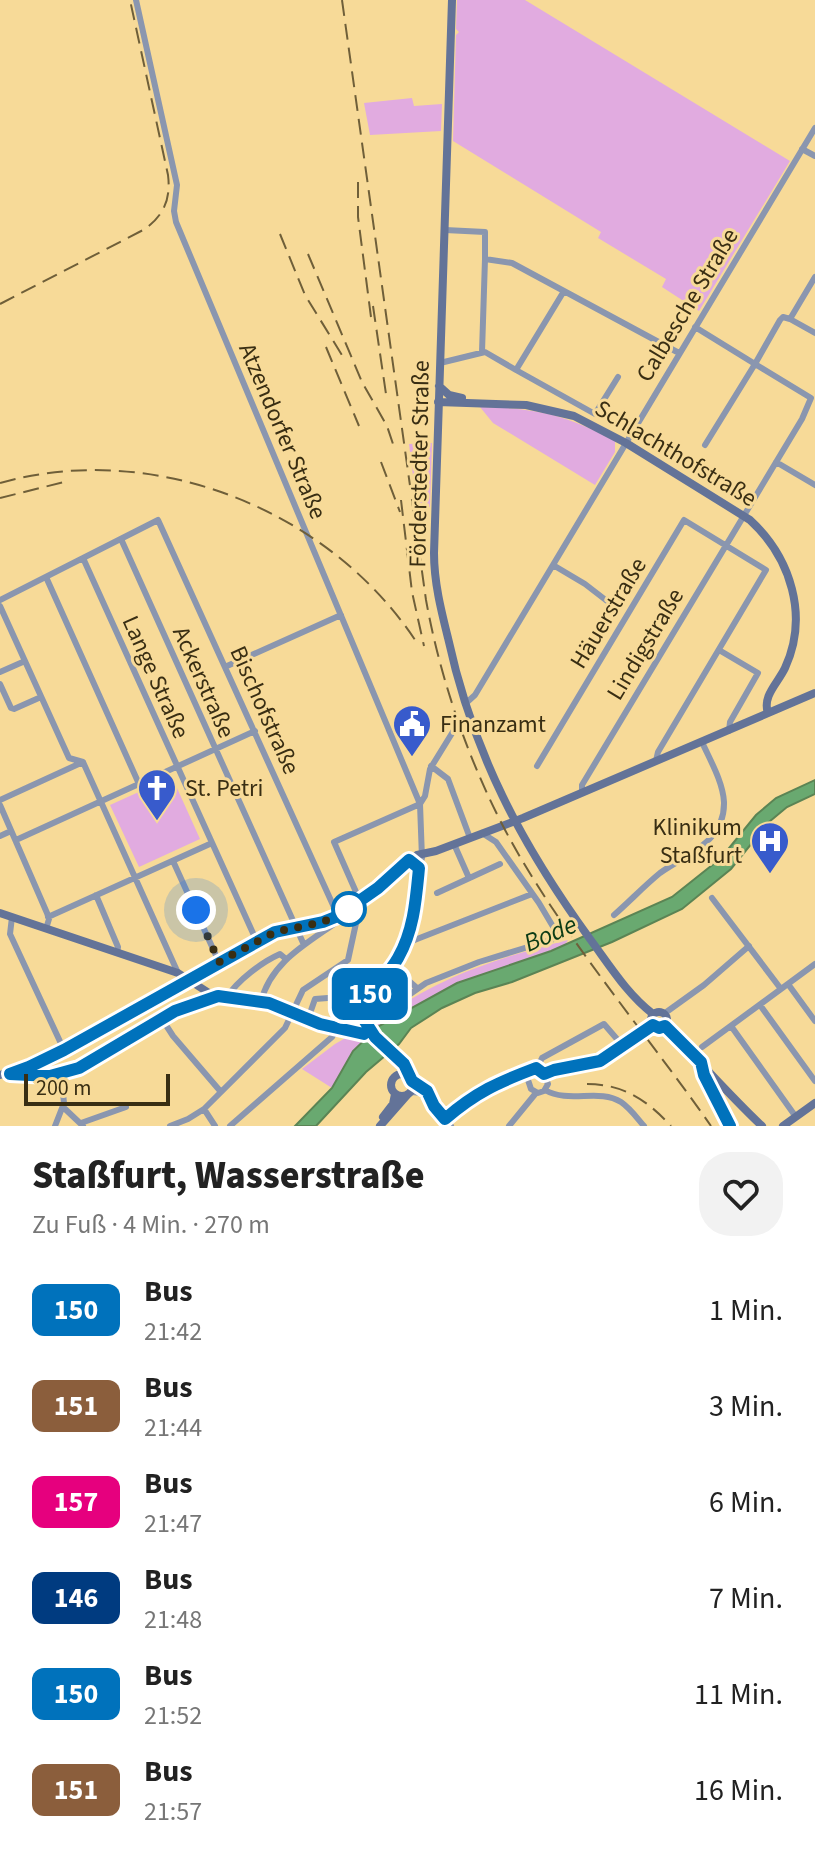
<!DOCTYPE html>
<html lang="de">
<head>
<meta charset="utf-8">
<style>
	:root { --surface:#fff; --page:#f2f2f2; --text:#222; --muted:#767676 }
	body { margin:0; font-family:"Source Sans 3",sans-serif; background:var(--page); color:var(--text); height:100vh; display:flex; flex-direction:column; font-size:30px; white-space:nowrap }
	* { box-sizing:border-box; margin:0 }
	p { font-size:26px; color:var(--muted) }
	.icon { flex:none; width:44px; height:44px; fill:none; stroke:currentColor; stroke-width:2; stroke-linecap:round; stroke-linejoin:round }
	.map { position:relative; height:1126px; overflow:hidden }
	.details { display:flex; flex-direction:column; background:var(--surface); flex:1 }
	.details>* { flex:none }
	.badge { padding:0 16px; border-radius:12px; font-size:28px; line-height:52px }
	.scale { position:absolute; left:24px; bottom:20px; width:146px; box-sizing:border-box; padding-left:8px; border:4px solid #392e13; border-top:0; font-size:22px; line-height:28px; white-space:nowrap; color:#392e13; -webkit-text-stroke:6px #f7da98; paint-order:stroke }
	.you { position:absolute; width:40px; height:40px; margin:-20px; border:6px solid #fff; border-radius:50%; background:#1a73e8; box-shadow:0 0 0 12px #1a73e833 }
	.map>.badge { position:absolute; translate:-50% -50%; box-shadow:0 0 0 4px #fff }
	.round { display:grid; place-items:center; flex:none; width:84px; height:84px; border-radius:32px; background:var(--page) }
	.summary { display:flex; align-items:center; justify-content:space-between; height:136px; padding:0 32px }
	h1 { font-size:38px; font-weight:800; line-height:60px }
	ul { padding:0; list-style:none }
	li { display:flex; align-items:center; gap:24px; height:96px; padding:0 32px }
	li div { flex:1 }
	li b { display:block; font-size:30px }
	li em { font-style:normal }
	li .badge { min-width:88px; font-weight:700; text-align:center }
	.map>svg:first-child { display:block }
</style>
</head>
<body>
<div class="map">
<svg width="815" height="1126" viewBox="0 0 815 1126">
	<rect width="100%" height="100%" fill="#f7da98"/>
	<!-- green -->
	<path fill="#e1abe0" d="M457,0H525L790,161L699,311L662,287L666,279L598,238L601,232L453,141L456,35L459,32L456,29Z
		M412,98L414,106L442,104L441,131L370,135L364,103Z
		M480,407C536,408 565,414 615,441V452L595,485L493,423Z
		M432,443L430,507H419L418,485L414,484L409,444Z
		M172,777L200,839L139,867L110,805Z
		M568,940L565,945L551,951L457,983L379,1026L375,1023C437,977 494,959 568,940Z
		M349,1036L364,1040L353,1051L332,1088L302,1069L335,1044Z"/>
	<!-- water -->
	<path fill="#69a970" stroke="#5b8454" stroke-width="2" d="M815,780V794L787,807L769,822L731,869L682,909L612,942L512,982L475,993L442,1008L411,1028L399,1044L366,1072L316,1126H295L332,1088L353,1051L379,1026L457,983L551,951L672,897L721,858L756,815L776,798Z"/>
	<g fill="none" stroke-linecap="round" stroke-linejoin="round">
		<!-- street -->
		<path stroke="#8a96af" stroke-width="6" d="M136,0L177,185L174,211L176,222L420,804L422,858L419,868
			M802,149L815,156
			M445,230L485,232V259L512,263L679,353
			M564,291L516,370L595,414L618,377
			M790,319L815,333
			M695,327L755,364L780,320L783,317L790,319L815,277
			M482,352L485,259
			M440,363L485,352L516,370
			M776,462L815,485
			M121,539L304,945
			M83,558L257,942
			M553,565L585,584L607,601
			M46,577L139,784
			M0,600L158,520L338,916L337,922C306,944 270,963 261,1002
			M0,606L69,758L83,762
			M719,650L758,673L730,722L729,731
			M227,666L341,615
			M0,672L25,661
			M0,684L11,708L14,709L41,697
			M465,704L475,695L815,128
			M83,762L178,973
			M431,766L448,779L470,838
			M537,766L684,520L766,570L658,752L656,761
			M582,793V785L802,419L811,398L755,364L705,445
			M0,800L83,762
			M0,805L47,913L49,919L46,929
			M0,836L11,831
			M16,840L255,731
			M454,844L469,878
			M173,861L219,962
			M437,893L500,864
			M96,895L118,947L117,953
			M712,898L781,989
			M360,901L334,842L420,804L425,796L430,769L454,730
			M614,915C629,902 644,886 660,873C687,854 725,842 724,802C723,782 710,760 702,742
			M12,917L10,934L64,1050
			M48,917L212,843
			M788,984L815,1021
			M417,988L393,967L401,962L412,941L532,894
			M351,990L356,999L380,1015L426,983L479,962L554,939L555,930L539,903L496,842L482,833
			M227,997C238,980 262,962 280,954L286,959
			M760,1005L815,1081
			M665,1013L704,985L749,946
			M162,1019L173,1036L221,1092
			M308,1019L315,999L353,996
			M731,1026L796,1117
			M702,1047L815,964
			M537,1068L542,1058L604,1024L623,1046
			M537,1068L543,1072L548,1084L544,1091L538,1093L531,1089L527,1077L529,1070Z
			M544,1074L600,1061L653,1025
			M412,1081L427,1091L434,1103
			M545,1090C569,1104 599,1088 621,1102C630,1108 637,1118 644,1126
			M411,1092L423,1093L451,1126
			M63,1107L83,1126
			M204,1109L215,1126
			M445,1119L485,1088L508,1076L528,1072
			M81,1123L126,1107
			M55,1126L64,1103L61,1074
			M170,1126L188,1119L204,1109L285,1028L303,990L348,960L358,914L354,905
			M230,1126L332,1037L337,1028
			M509,1126L536,1093"/>
		<!-- secondary -->
		<path stroke="#637398" stroke-width="8" d="M452,0L434,553C434,582 441,610 448,638C473,753 521,844 590,939C610,966 627,994 653,1014
			M439,386L449,395L462,398
			M438,402L526,405L574,416L626,443L750,520C791,558 809,616 785,668C778,683 762,696 768,713
			M0,913L178,973L209,993L269,1003L326,1025L375,1037
			M651 1020a8 8 0 1 1 16 0a8 8 0 1 1-16 0Z
			M361,1015C371,1041 400,1051 408,1076
			M665,1026C698,1059 728,1094 762,1126
			M348,1029C362,1024 360,1010 367,999C374,986 386,977 394,964C414,935 416,901 419,868L409,860
			M19,1073C34,1073 48,1078 62,1074C117,1059 158,1012 218,996
			M391 1085a11 11 0 1 1 22 0a11 11 0 1 1-22 0Z
			M0,1075L29,1067L64,1050L275,932L323,922L338,916L378,888L417,855L436,851L523,818L815,693
			M383,1117L393,1104L395,1094
			M380,1126L408,1094
			M783,1126L815,1103"/>
		<!-- rail -->
		<path stroke="#6f5f39" stroke-width="2" stroke-dasharray="16 8" stroke-linecap="butt" d="M342,0L426,600C441,683 471,768 511,841C566,940 646,1033 711,1126
			M358,182V217L371,317
			M280,234L305,295L345,360
			M308,254L362,382L387,426L395,450
			M0,304L145,229C164,215 171,199 168,175L130,0
			M373,306L386,394
			M326,347L359,426
			M381,462L400,512
			M0,483C155,439 333,511 419,646
			M0,498L64,482
			M401,500L412,592L424,646
			M587,1084C623,1084 647,1100 671,1126"/>
	</g>
	<g fill="none" stroke-linecap="round" stroke-linejoin="round">
		<defs>
			<path id="line" d="M364,1034L320,1024L269,1003L218,996L175,1011L79,1068L50,1076L10,1074L29,1067L64,1050L275,932L323,922L338,916L378,888L409,860L419,868C416,899 414,930 398,958C387,978 366,992 361,1015L375,1037L404,1064L412,1081L427,1091L434,1106L445,1119C476,1092 499,1082 536,1068L544,1074L554,1070L600,1061L653,1025L659,1028L665,1026L701,1062L704,1075L730,1126"/>
		</defs>
		<!-- line casing -->
		<use href="#line" stroke="#fff" stroke-width="18"/>
		<!-- line -->
		<use href="#line" stroke="#0072bc" stroke-width="12"/>
		<!-- walk -->
		<path stroke="#392e13" stroke-width="8" stroke-dasharray="0 14.4" d="M196,910L219,962L275,932L323,922L349,909"/>
	</g>
	<!-- icons -->
	<defs>
		<symbol id="civic-pin" viewBox="-11 -11 22 30"><path d="M0 17L-7.5 6A9.5 9.5 0 1 1 7.5 6Z" fill="#385bcc" stroke="#f7da98"/><path d="M-.6-6.5H3V-4.5H.6V-3L4-1V1h2V6H-6V1h2V-1L-.6-3ZM-1.2 2.5V6h2.4V2.5Z" fill="#fff"/></symbol>
		<symbol id="church-pin" viewBox="-11 -11 22 30"><path d="M0 17L-7.5 6A9.5 9.5 0 1 1 7.5 6Z" fill="#385bcc" stroke="#f7da98"/><path d="M-1.2-6h2.4v3.5h3.3v2.4h-3.3V6h-2.4V-.1h-3.3v-2.4h3.3Z" fill="#fff"/></symbol>
		<symbol id="hospital-pin" viewBox="-11 -11 22 30"><path d="M0 17L-7.5 6A9.5 9.5 0 1 1 7.5 6Z" fill="#385bcc" stroke="#f7da98"/><path d="M-5-5h3v3.5h4V-5h3V5h-3V1.5h-4V5h-3Z" fill="#fff"/></symbol>
	</defs>
	<g fill-rule="evenodd">
		<use href="#civic-pin" x="390" y="702" width="44" height="60"/>
		<use href="#church-pin" x="135" y="766" width="44" height="60"/>
		<use href="#hospital-pin" x="748" y="819" width="44" height="60"/>
	</g>
	<!-- markers -->
	<circle fill="#fff" stroke="#0072bc" stroke-width="4" cx="349" cy="909" r="16"/>
	<g text-anchor="middle" stroke-width="6" stroke-linejoin="round" paint-order="stroke">
		<!-- street labels -->
		<g font-size="24" fill="#392e13" stroke="#f7da98">
			<text transform="translate(687 305) rotate(-59)" y="8">Calbesche Straße</text>
			<text transform="translate(283 431) rotate(67)" y="8">Atzendorfer Straße</text>
			<text transform="translate(676 453) rotate(31)" y="8">Schlachthofstraße</text>
			<text transform="translate(419 464) rotate(-89)" y="8">Förderstedter Straße</text>
			<text transform="translate(608 613) rotate(-59)" y="8">Häuerstraße</text>
			<text transform="translate(645 644) rotate(-59)" y="8">Lindigstraße</text>
			<text transform="translate(156 677) rotate(66)" y="8">Lange Straße</text>
			<text transform="translate(204 682) rotate(66)" y="8">Ackerstraße</text>
			<text transform="translate(265 710) rotate(66)" y="8">Bischofstraße</text>
		</g>
		<!-- poi labels -->
		<g font-size="24" fill="#392e13" stroke="#f7da98" text-anchor="start">
			<text x="440" y="732">Finanzamt</text>
			<text x="185" y="796">St. Petri</text>
			<text x="742" y="835" text-anchor="end">Klinikum<tspan x="742" dy="28">Staßfurt</tspan></text>
		</g>
		<!-- water labels -->
		<g font-size="26" font-style="italic" fill="#0b3b15" stroke="#f7da98">
			<text transform="translate(550 933) rotate(-23)" y="9">Bode</text>
		</g>
	</g>
</svg>
<div class="scale">200 m</div>
<div class="you" style="left:196px;top:910px"></div>
<b class="badge" style="left:370px;top:994px;background:#0072bc;color:#fff">150</b>
</div>
<section class="details">
<div class="summary"><div><h1>Staßfurt, Wasserstraße</h1><p>Zu Fuß · 4 Min. · 270 m</p></div><a class="round"><svg class="icon" aria-label="heart" viewBox="0 0 24 24"><path d="M12 20l-8-8c-3-5 5-10 8-4 3-6 11-1 8 4z"/></svg></a></div>
<ul>
<li><span class="badge" style="background:#0072bc;color:#fff">150</span><div><b>Bus</b><p>21:42</p></div><em>1 Min.</em></li>
<li><span class="badge" style="background:#8b5e3c;color:#fff">151</span><div><b>Bus</b><p>21:44</p></div><em>3 Min.</em></li>
<li><span class="badge" style="background:#e6007e;color:#fff">157</span><div><b>Bus</b><p>21:47</p></div><em>6 Min.</em></li>
<li><span class="badge" style="background:#003b80;color:#fff">146</span><div><b>Bus</b><p>21:48</p></div><em>7 Min.</em></li>
<li><span class="badge" style="background:#0072bc;color:#fff">150</span><div><b>Bus</b><p>21:52</p></div><em>11 Min.</em></li>
<li><span class="badge" style="background:#8b5e3c;color:#fff">151</span><div><b>Bus</b><p>21:57</p></div><em>16 Min.</em></li>
</ul>
</section>
</body>
</html>
